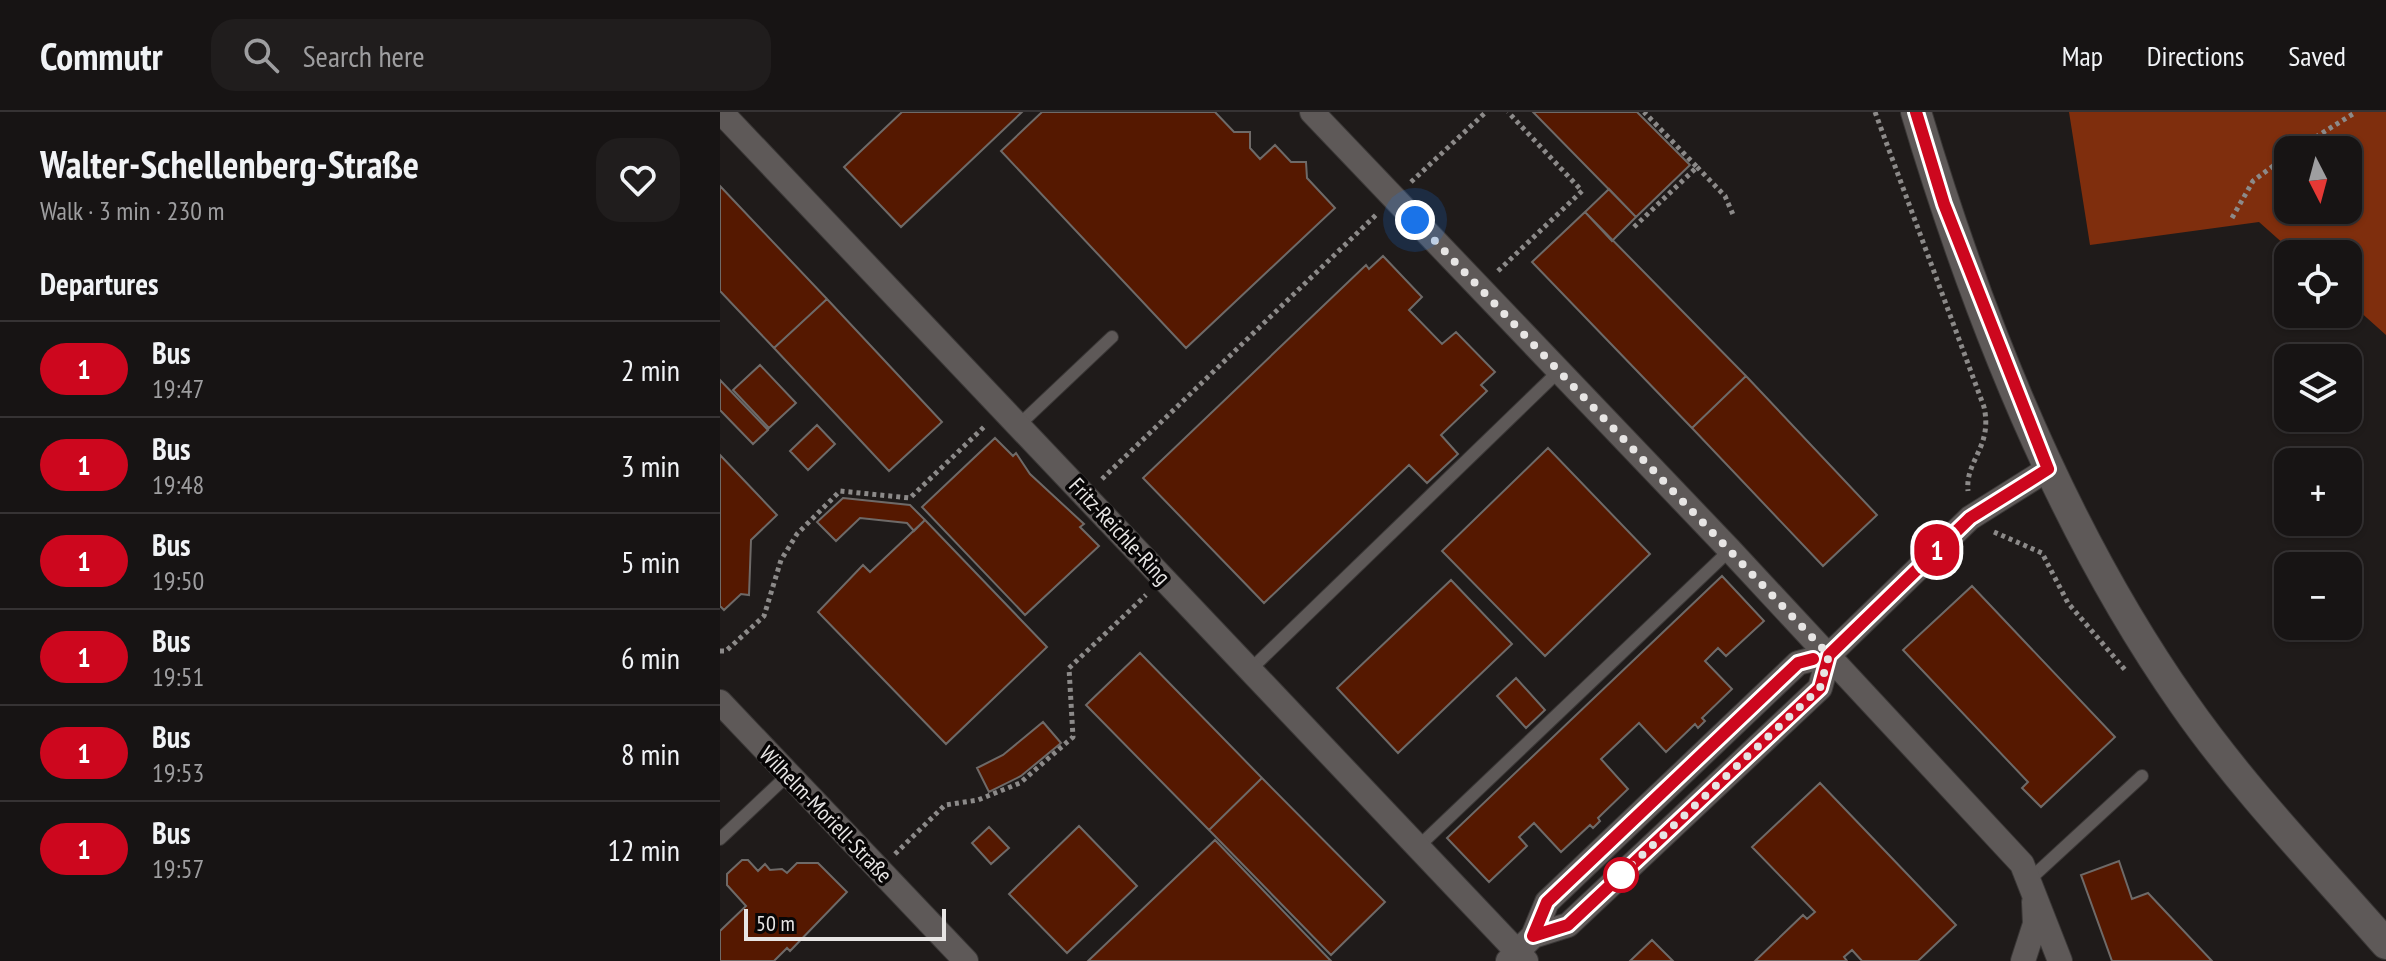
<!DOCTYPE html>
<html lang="en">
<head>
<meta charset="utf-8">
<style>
	:root { --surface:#171414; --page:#201d1d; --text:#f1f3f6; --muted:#9e9ea0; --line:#363334 }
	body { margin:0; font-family:"PT Sans Narrow",sans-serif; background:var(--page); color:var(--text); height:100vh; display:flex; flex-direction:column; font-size:30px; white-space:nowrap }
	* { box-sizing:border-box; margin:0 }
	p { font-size:26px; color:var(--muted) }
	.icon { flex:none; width:44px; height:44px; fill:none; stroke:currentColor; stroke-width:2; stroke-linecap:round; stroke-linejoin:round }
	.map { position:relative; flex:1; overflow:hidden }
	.side { display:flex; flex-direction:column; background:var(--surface); width:720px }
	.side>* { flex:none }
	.badge { padding:0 16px; border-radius:26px; font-size:28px; line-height:52px }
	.needle { width:52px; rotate:174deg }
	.tools { position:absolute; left:1554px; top:24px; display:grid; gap:16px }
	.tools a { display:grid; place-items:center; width:88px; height:88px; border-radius:16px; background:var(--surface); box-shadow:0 2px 6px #0004,0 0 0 2px var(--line); font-size:40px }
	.scale { position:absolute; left:24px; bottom:20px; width:202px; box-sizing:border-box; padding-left:8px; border:4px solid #e7e5e4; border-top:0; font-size:22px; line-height:28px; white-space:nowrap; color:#e7e5e4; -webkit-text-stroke:6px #080606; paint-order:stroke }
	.you { position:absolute; width:40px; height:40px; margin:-20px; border:6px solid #fff; border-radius:50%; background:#1a73e8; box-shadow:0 0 0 12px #1a73e833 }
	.map>.badge { position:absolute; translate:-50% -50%; box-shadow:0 0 0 4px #fff }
	h2 { padding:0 40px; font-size:30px; line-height:72px }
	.round { display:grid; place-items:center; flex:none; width:84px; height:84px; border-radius:24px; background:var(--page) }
	.overview { display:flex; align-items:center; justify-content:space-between; height:136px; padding:0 40px }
	h1 { font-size:38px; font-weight:600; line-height:60px }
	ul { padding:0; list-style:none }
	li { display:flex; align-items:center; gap:24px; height:96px; padding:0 40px; border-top:2px solid var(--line) }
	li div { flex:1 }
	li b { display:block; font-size:30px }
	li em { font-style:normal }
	li .badge { min-width:88px; font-weight:700; text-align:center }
	header { display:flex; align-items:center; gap:48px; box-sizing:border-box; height:112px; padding:0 40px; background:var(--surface); border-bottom:2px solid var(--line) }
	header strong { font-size:38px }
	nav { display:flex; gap:44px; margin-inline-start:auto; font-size:28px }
	.search { width:560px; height:72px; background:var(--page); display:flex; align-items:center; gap:20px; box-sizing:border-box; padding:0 28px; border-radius:24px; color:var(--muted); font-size:30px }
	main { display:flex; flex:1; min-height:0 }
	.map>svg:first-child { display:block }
</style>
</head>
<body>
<header>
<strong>Commutr</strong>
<div class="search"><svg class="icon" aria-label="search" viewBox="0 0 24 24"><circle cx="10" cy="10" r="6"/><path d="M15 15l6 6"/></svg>Search here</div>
<nav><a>Map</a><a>Directions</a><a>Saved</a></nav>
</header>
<main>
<section class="side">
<div class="overview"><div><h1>Walter-Schellenberg-Straße</h1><p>Walk · 3 min · 230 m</p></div><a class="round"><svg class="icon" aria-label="heart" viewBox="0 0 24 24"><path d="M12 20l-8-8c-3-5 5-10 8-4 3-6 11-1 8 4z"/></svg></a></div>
<h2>Departures</h2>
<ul>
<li><span class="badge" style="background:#cd071e;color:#fff">1</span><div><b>Bus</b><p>19:47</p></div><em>2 min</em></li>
<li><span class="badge" style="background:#cd071e;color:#fff">1</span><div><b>Bus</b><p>19:48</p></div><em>3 min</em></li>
<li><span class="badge" style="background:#cd071e;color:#fff">1</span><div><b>Bus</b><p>19:50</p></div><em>5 min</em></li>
<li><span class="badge" style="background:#cd071e;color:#fff">1</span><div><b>Bus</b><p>19:51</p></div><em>6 min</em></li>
<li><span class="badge" style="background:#cd071e;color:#fff">1</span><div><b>Bus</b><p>19:53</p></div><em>8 min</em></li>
<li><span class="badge" style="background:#cd071e;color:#fff">1</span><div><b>Bus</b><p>19:57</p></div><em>12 min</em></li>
</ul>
</section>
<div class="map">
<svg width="1666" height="849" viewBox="0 0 1666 849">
	<rect width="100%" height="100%" fill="#1f1b1a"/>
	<!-- forest -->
	<path fill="#7f2e0d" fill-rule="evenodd" d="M1349,0H1666V223L1628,189V142H1575L1539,110L1370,133ZM1568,38H1628V98H1568Z"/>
	<!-- building -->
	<path fill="#551800" stroke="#6e6a68" stroke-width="2" d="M182,0H302L181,115L124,55Z
		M322,0H495L514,20H530V36L540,47L555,33L571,50H586L587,66L615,96L466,236L281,39Z
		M813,0H917L970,53L916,105Z
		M0,74L107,187L54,236L0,179Z
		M889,77L916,105L892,129L865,100Z
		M865,100L1026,264L972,316L812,150Z
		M663,144L702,185L689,198L722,232L736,220L775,260L761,273L767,279L721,323L738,342L707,371L689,353L544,491L423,366L646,153L649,157Z
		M107,187L222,310L169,359L54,236Z
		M40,253L76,291L49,316L13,278Z
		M1026,264L1157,403L1103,454L972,316Z
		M0,268L48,318L33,332L0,298Z
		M97,313L115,332L88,358L70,339Z
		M275,326L293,344L296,341L310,362L364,412L360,415L379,434L305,503L202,395Z
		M828,336L930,442L825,544L722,439Z
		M0,343L57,403L31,428L29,483L21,482L4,498L0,494Z
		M123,386L190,393L205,408L194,419L187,411L140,406L116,429L97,410Z
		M205,408L327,535L226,632L98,500L143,453L150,460Z
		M1002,464L1044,509L1006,544L998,536L985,549L1012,577L982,606L985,609L978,616L975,612L946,640L919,611L881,647L908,677L878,706L880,709L873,716L870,713L841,740L814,711L799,725L807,734L769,770L727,726Z
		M731,468L792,532L678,641L617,576Z
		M1252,474L1395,625L1321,695L1302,676L1308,670L1183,538Z
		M420,541L542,666L489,718L366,593Z
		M796,566L825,598L806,616L777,584Z
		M323,610L341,631L301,664L269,680L257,656L283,643Z
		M542,666L665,790L611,843L489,718Z
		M1100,671L1236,813L1198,849H1142L1132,838L1124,845L1127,849H1035L1083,803L1087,807L1095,800L1032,735Z
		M359,714L417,774L347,841L289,782Z
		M269,715L289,736L271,752L252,731Z
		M495,728L611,849H368Z
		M22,748H28L38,759L45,752L50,758L62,757L67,761L77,751H98L127,780L70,839L67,836L54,849H0V819L26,794L7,773V762Z
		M1399,749L1412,787L1428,781L1492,849H1392L1361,763Z
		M932,828L953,849H910Z"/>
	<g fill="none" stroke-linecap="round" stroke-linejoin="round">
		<defs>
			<path id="service" d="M299,313L392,225
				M531,557L839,259
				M0,727L69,662
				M699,734L1010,438
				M1309,768L1422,664"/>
			<path id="minor" d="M1,0L806,849
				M592,0L1010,438L1302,752L1340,849
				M0,590L246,849
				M813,824L848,813L1100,576L1109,543
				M788,849L813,824L827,790L1078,551L1109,543L1250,406L1328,357
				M1303,849L1315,812L1314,790"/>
			<path id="tertiary" d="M1196,0C1257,204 1341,417 1464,592C1524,678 1597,753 1666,832"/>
		</defs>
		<!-- service casing -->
		<use href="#service" stroke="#3a3736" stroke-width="14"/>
		<!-- minor casing -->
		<use href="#minor" stroke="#3a3736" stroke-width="26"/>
		<!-- tertiary casing -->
		<use href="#tertiary" stroke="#3a3736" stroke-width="32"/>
		<!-- path -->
		<path stroke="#8c8a89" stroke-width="5" stroke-dasharray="4 4" stroke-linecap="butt" d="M1155,0L1264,295C1273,335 1245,348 1248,379
			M1575,38L1636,0
			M977,55L1005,84L1014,105
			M691,70L766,0
			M1512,106L1533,69L1568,43
			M914,115L977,55L924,0
			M778,159L862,79L788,0
			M382,367L657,102
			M1274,420L1322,441L1348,491L1406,559
			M0,539H6L44,504L61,448L77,422L120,379L190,386L265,314
			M175,742L225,693L258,688L300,671L353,625L349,556L426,483"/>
		<!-- service -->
		<use href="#service" stroke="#5e5958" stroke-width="12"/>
		<!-- minor -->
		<use href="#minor" stroke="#5e5958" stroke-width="24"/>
		<!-- tertiary -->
		<use href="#tertiary" stroke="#5e5958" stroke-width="30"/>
	</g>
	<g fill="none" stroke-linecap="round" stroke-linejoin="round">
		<defs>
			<path id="line" d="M1093,547L1078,551L827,790L813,824L848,813L1100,576L1109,543L1250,406L1328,357L1224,92L1196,0"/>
		</defs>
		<!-- line casing -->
		<use href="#line" stroke="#fff" stroke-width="18"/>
		<!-- line -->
		<use href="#line" stroke="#cd071e" stroke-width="12"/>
		<!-- walk -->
		<path stroke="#e7e5e4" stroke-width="8" stroke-dasharray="0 14.4" d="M695,108L1109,543L1100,576L901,763"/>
	</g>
	<!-- markers -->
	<circle fill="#fff" stroke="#cd071e" stroke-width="4" cx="901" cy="763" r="16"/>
	<g text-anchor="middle" stroke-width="7" stroke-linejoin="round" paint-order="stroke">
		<!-- street labels -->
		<g font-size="22" fill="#e7e5e4" stroke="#080606">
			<text transform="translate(400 419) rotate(47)" y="8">Fritz-Reichle-Ring</text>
			<text transform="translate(106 702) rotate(46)" y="8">Wilhelm-Moriell-Straße</text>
		</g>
	</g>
</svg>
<div class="tools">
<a><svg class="needle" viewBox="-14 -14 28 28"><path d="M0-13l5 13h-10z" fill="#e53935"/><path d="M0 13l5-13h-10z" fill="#9e9ea0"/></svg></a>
<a><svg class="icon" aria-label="locate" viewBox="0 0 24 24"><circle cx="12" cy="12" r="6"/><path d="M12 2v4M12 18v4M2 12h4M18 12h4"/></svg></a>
<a><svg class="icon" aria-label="layers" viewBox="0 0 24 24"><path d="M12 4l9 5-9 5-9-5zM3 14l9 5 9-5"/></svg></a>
<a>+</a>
<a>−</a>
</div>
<div class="scale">50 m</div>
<div class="you" style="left:695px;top:108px"></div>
<b class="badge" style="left:1217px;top:438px;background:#cd071e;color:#fff">1</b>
</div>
</main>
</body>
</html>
